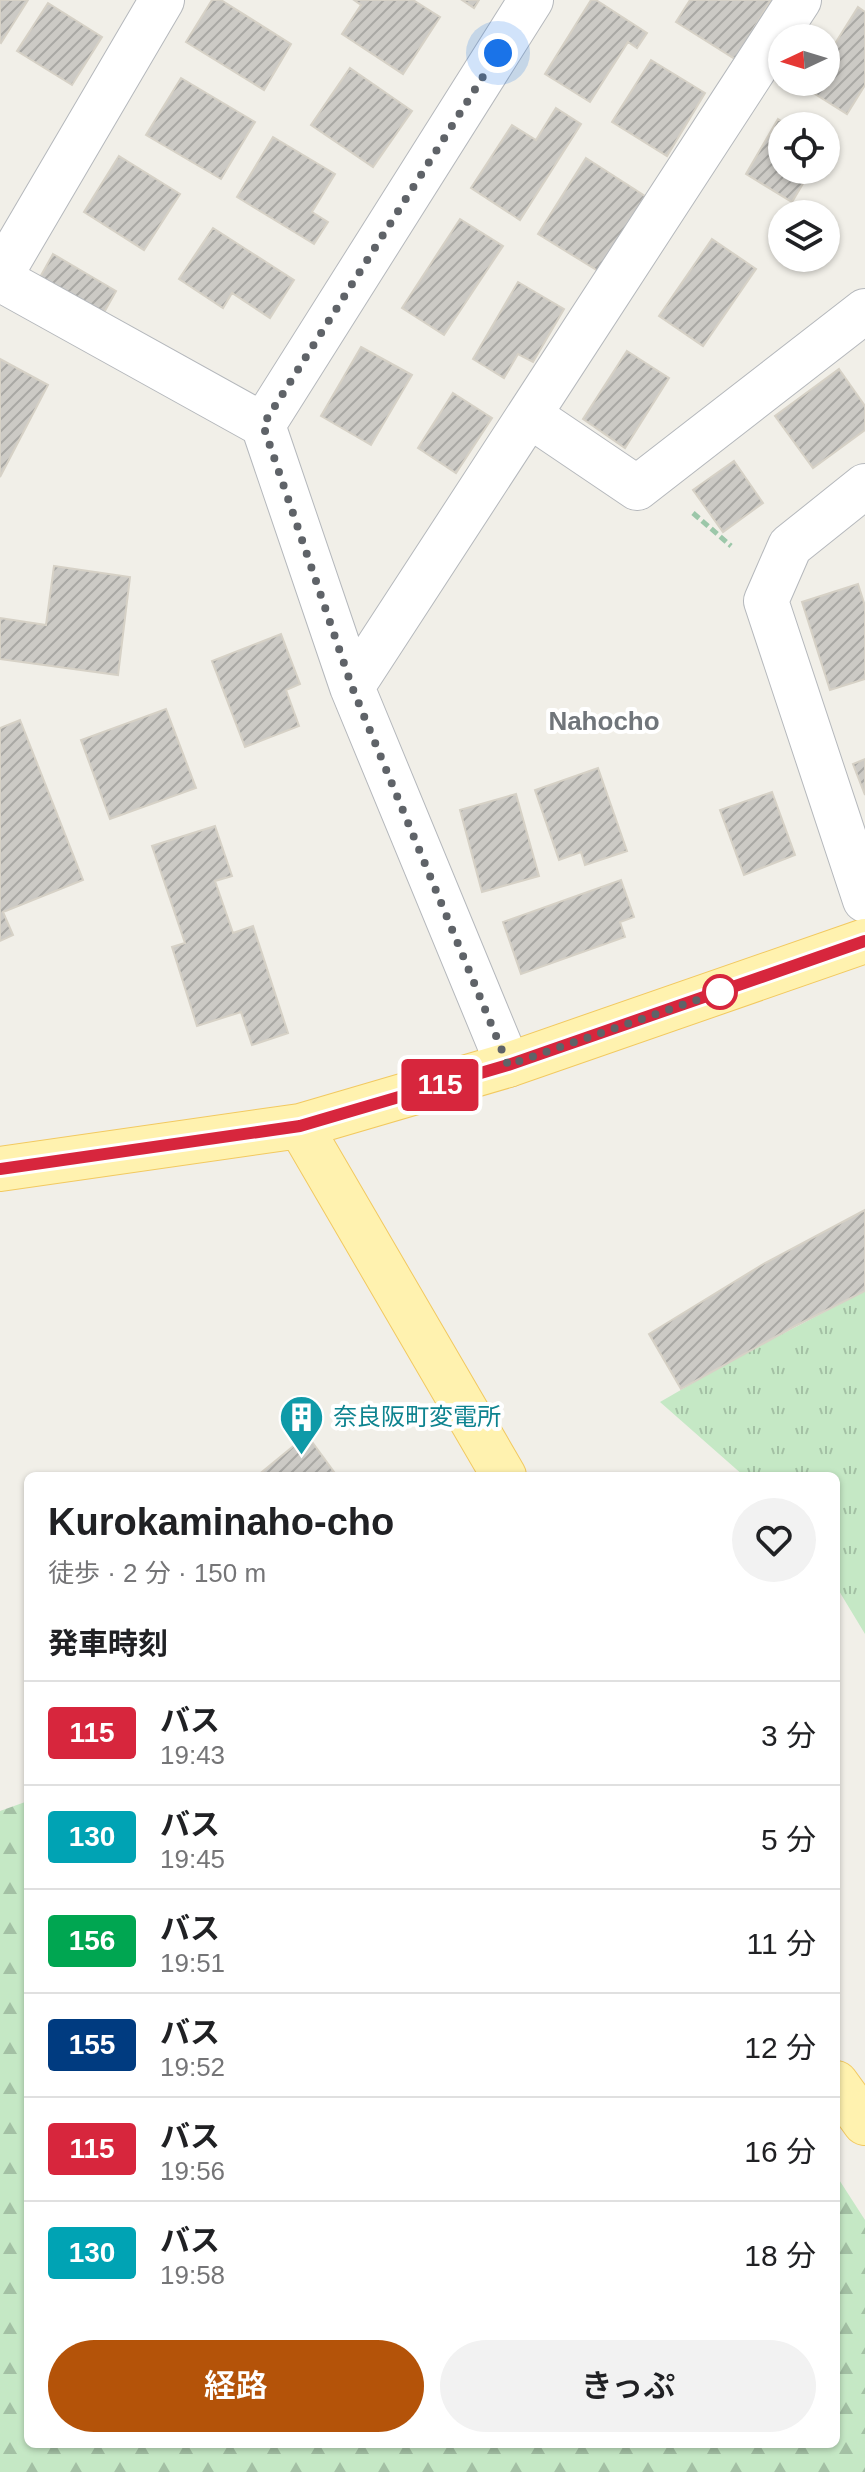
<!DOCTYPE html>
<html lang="ja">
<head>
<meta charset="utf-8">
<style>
	:root { --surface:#fff; --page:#f2f2f2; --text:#202124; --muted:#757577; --line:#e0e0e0; --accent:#b45309 }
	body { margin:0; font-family:Arial,"Noto Sans JP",sans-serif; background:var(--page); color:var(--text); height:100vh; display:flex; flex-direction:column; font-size:30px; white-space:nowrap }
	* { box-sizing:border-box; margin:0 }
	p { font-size:26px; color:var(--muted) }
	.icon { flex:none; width:44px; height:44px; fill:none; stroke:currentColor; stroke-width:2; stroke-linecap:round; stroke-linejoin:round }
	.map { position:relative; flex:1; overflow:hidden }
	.details { position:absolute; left:24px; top:1472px; width:816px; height:976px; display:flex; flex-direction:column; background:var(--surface); border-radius:12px; box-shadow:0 2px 6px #0004 }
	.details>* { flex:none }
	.badge { padding:0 16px; border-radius:6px; font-size:28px; line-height:52px }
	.needle { width:52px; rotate:266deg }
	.buttons { position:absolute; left:768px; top:24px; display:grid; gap:16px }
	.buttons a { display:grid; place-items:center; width:72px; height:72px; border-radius:50%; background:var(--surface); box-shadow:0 2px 6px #0004; font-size:40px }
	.you { position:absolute; width:40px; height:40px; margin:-20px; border:6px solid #fff; border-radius:50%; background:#1a73e8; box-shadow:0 0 0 12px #1a73e833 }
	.map>.badge { position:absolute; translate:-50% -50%; box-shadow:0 0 0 4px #fff }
	h2 { padding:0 24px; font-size:30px; line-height:72px }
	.round { display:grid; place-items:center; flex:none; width:84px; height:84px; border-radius:42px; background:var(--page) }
	.headline { display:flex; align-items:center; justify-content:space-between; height:136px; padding:0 24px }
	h1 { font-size:38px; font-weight:600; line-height:60px }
	.button { display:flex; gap:16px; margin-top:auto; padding:16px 24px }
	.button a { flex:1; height:92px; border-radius:48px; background:var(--accent); color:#fff; font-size:32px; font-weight:600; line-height:92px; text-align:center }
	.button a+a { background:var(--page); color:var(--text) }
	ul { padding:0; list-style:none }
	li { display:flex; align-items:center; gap:24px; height:104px; padding:0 24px; border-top:2px solid var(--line) }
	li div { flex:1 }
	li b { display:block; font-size:30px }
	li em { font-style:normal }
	li .badge { min-width:88px; font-weight:700; text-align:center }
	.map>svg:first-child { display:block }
</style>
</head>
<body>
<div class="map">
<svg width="865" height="2472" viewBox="0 0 865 2472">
	<defs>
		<pattern id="grass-tufts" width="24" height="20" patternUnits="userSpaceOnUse" patternTransform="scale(2)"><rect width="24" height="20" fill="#c5e8c5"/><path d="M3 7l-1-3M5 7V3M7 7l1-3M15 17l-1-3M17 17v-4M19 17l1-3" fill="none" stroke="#a3c0a4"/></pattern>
		<pattern id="forest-firs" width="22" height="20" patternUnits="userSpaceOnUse" patternTransform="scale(2)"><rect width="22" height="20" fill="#c5e8c5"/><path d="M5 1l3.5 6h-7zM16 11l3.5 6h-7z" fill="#a3c0a4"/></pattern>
		<pattern id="building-hatch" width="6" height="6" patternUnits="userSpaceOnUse" patternTransform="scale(2)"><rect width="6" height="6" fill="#cccac5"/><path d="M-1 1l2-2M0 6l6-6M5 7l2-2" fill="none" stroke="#a9a8a4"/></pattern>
	</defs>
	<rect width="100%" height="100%" fill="#f1efe8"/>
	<!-- grass -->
	<path fill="url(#grass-tufts)" d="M865,1291V1634L836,1586V1476H744L660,1402L738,1357Z"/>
	<!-- forest -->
	<path fill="url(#forest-firs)" d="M28,1801V2444H836V2175L865,2220V2472H0V1811Z"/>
	<!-- building -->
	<path fill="url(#building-hatch)" stroke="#d6d1c6" stroke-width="2" d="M0,0H28L1,43L0,42Z
		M212,0H221L291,44L264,90L186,42Z
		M354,0H413L440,17L403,74L342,34L361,5Z
		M462,0H479L474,8Z
		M591,0H596L647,33L637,48L628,42L590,102L545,74Z
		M690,0H771L735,59L676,22Z
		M48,3L102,37L72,85L17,51Z
		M858,7L865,12V85L847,114L807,89L811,82H826V58Z
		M651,60L705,93L667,156L612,122Z
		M350,68L412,111L373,167L311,125Z
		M181,78L255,122L221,179L146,135Z
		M556,108L581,124L520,220L471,188L512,125L536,140Z
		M778,119L789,126H782V170H811L792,202L746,174Z
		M273,137L335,174L312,212L328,222L314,244L237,197Z
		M119,156L180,194L144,250L84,212Z
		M586,158L645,196L598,271L538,234Z
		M460,219L503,246L444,335L402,308Z
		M213,228L294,280L270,318L232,293L223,308L179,279Z
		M712,239L756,269L703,346L659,316Z
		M53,254L116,291L97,325L34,288Z
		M518,282L564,309L533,362L518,354L504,378L473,359Z
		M361,347L412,375L371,445L321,416Z
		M627,351L669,378L625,448L583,419Z
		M0,359L48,385L0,477Z
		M839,369L865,406V430L813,468L775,416Z
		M453,393L492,418L456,473L418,448Z
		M734,461L763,503L723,532L693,490Z
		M54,566L130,577L118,675L0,659V618L46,625Z
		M858,584L865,606V679L830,690L802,602Z
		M281,634L300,684L286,690L299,726L245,747L212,661Z
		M166,709L196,788L110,819L81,740Z
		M20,720L83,880L3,912L13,935L0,941V728Z
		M865,759V795L853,764Z
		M598,768L627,851L585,865L581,852L559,860L535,790Z
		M772,792L795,855L744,875L720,810Z
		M516,794L539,876L482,892L460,810Z
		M215,826L232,876L215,881L233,933L253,926L288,1033L252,1045L241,1012L197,1026L172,947L185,943L152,846Z
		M621,880L634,917L620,922L625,937L521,974L503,922Z
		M865,1210V1291L795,1326L681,1389L649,1334L765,1263Z
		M307,1435L337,1476H257Z"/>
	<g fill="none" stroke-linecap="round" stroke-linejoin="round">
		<defs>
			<path id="minor" d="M0,276L162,0
				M0,279L263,425
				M529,415L637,488L865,311
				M865,486L790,546L766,601L865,900
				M352,687L799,0
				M508,1065L352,687L263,425L531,0"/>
			<path id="major" d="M300,1126L504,1476
				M0,1169L300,1126L508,1065L865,941
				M836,2083L865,2123"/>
		</defs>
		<!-- minor casing -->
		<use href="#minor" stroke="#b5b8bc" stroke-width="46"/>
		<!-- major casing -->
		<use href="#major" stroke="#f2c960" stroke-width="46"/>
		<!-- path -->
		<path stroke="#9cc7a9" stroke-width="5" stroke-dasharray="8 4" stroke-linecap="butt" d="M693,513L731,546"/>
		<!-- minor -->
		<use href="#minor" stroke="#fff" stroke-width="44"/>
		<!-- major -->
		<use href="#major" stroke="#fff2af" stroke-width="44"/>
	</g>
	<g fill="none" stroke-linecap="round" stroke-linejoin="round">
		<defs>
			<path id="line" d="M0,1169L300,1126L508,1065L865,941"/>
		</defs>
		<!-- line casing -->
		<use href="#line" stroke="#fff" stroke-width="18"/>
		<!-- line -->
		<use href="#line" stroke="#d7263d" stroke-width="12"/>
		<!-- walk -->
		<path stroke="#5f6368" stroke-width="8" stroke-dasharray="0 14.4" d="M498,53L263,425L352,687L508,1065L720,992"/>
	</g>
	<!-- icons -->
	<defs>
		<symbol id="building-pin" viewBox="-11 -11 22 30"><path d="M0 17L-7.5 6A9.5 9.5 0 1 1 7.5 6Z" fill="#0f9aa8" stroke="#fff"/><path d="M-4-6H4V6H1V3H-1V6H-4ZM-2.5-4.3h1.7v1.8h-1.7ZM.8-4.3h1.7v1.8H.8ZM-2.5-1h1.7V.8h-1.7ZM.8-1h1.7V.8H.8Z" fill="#fff"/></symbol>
	</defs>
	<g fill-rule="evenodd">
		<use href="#building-pin" x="276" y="1392" width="51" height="69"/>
	</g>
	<!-- markers -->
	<circle fill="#fff" stroke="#d7263d" stroke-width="4" cx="720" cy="992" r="16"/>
	<g text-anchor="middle" stroke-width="8" stroke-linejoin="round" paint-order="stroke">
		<!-- culture labels -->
		<g font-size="24" fill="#0d838f" stroke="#fff" text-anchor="start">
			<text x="333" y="1425">奈良阪町変電所</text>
		</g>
		<!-- neighbourhood labels -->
		<g font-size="26" font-weight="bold" fill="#70757a" stroke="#fff">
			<text x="604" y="730">Nahocho</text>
		</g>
	</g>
</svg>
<div class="buttons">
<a><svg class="needle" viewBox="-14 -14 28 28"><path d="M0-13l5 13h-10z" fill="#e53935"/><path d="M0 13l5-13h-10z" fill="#757577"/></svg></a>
<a><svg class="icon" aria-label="locate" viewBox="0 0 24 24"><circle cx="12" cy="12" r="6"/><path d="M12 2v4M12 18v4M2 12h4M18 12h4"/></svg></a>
<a><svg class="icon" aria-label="layers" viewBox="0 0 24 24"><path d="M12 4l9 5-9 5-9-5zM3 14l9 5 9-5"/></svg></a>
</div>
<div class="you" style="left:498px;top:53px"></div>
<b class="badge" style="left:440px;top:1085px;background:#d7263d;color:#fff">115</b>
<section class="details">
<div class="headline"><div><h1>Kurokaminaho-cho</h1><p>徒歩 · 2 分 · 150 m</p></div><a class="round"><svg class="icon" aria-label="heart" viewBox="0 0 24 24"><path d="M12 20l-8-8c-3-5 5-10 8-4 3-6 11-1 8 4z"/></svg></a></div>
<h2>発車時刻</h2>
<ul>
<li><span class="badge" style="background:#d7263d;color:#fff">115</span><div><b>バス</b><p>19:43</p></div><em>3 分</em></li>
<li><span class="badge" style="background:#00a3b4;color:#fff">130</span><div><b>バス</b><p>19:45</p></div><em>5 分</em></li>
<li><span class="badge" style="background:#00a651;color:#fff">156</span><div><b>バス</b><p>19:51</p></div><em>11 分</em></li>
<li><span class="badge" style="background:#003b80;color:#fff">155</span><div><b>バス</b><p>19:52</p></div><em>12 分</em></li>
<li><span class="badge" style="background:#d7263d;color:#fff">115</span><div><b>バス</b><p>19:56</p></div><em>16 分</em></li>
<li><span class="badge" style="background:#00a3b4;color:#fff">130</span><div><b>バス</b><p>19:58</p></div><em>18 分</em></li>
</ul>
<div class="button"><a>経路</a><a>きっぷ</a></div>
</section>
</div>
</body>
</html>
